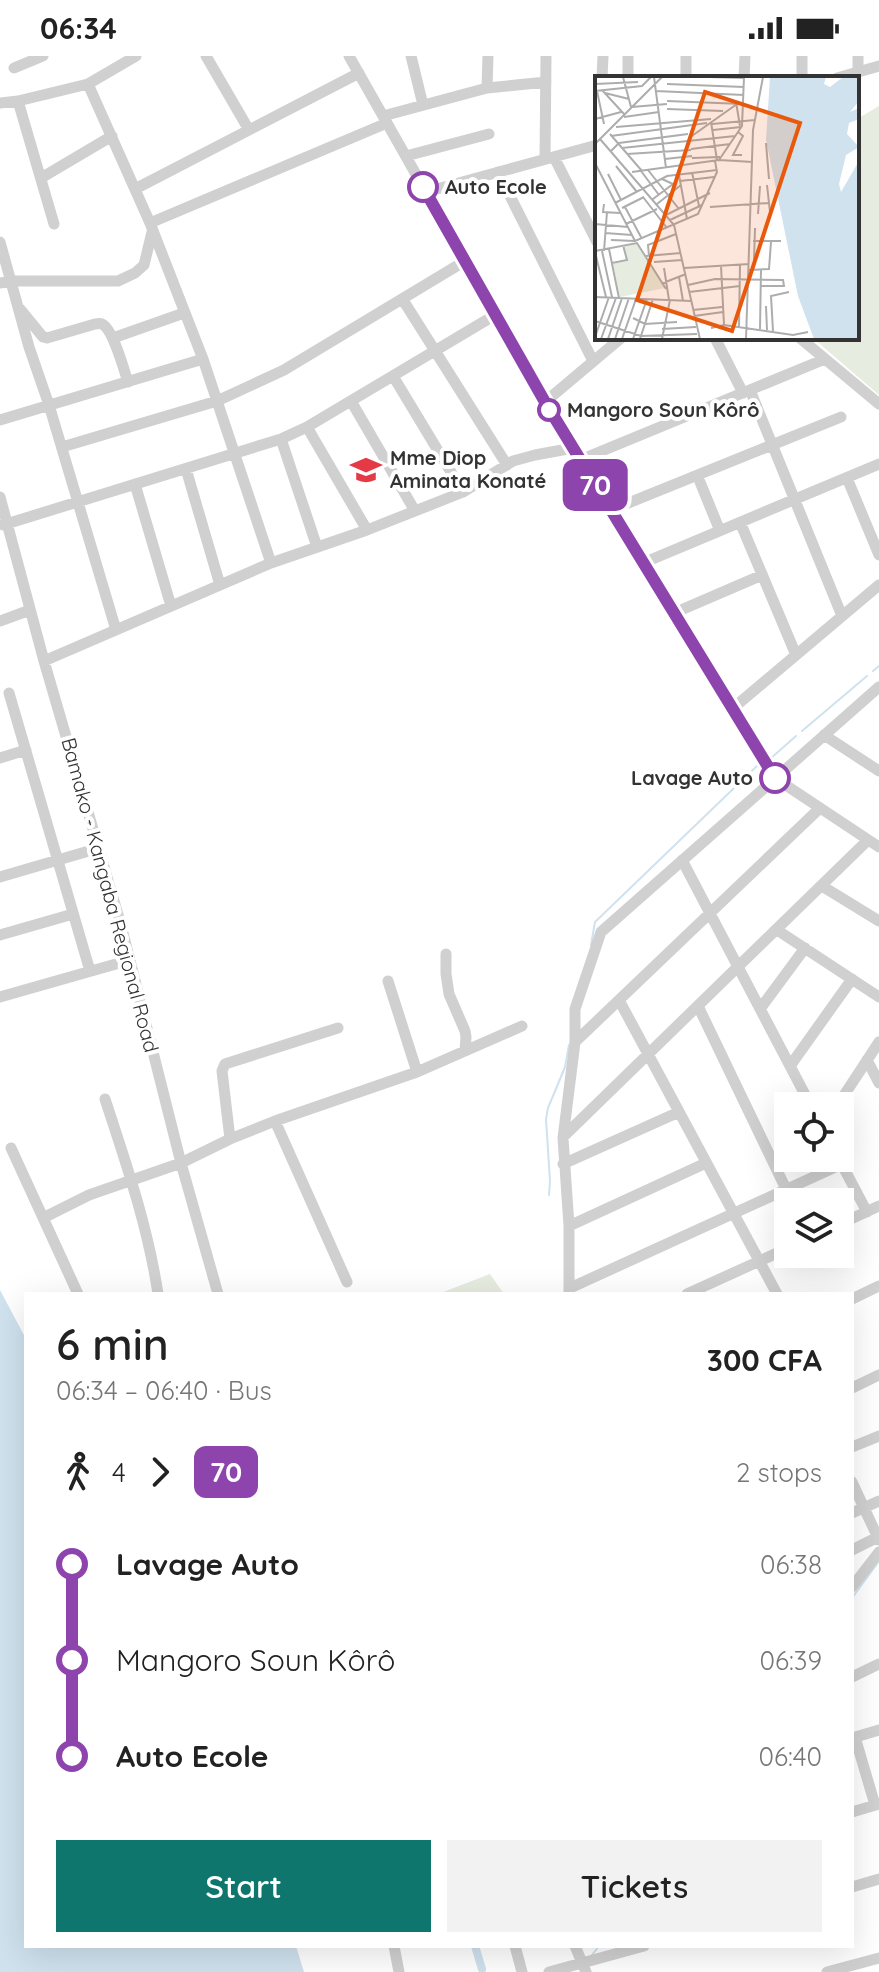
<!DOCTYPE html>
<html lang="en">
<head>
<meta charset="utf-8">
<style>
	:root { --surface:#fff; --page:#f2f2f2; --text:#222; --muted:#767676; --accent:#0f766e }
	body { margin:0; font-family:Quicksand,sans-serif; background:var(--page); color:var(--text); height:100vh; display:flex; flex-direction:column; font-size:30px; white-space:nowrap }
	* { box-sizing:border-box; margin:0 }
	p { font-size:26px; color:var(--muted) }
	.icon { flex:none; width:44px; height:44px; fill:none; stroke:currentColor; stroke-width:2; stroke-linecap:round; stroke-linejoin:round }
	.map { position:relative; flex:1; overflow:hidden }
	.drawer { position:absolute; left:24px; top:1236px; width:830px; height:656px; display:flex; flex-direction:column; background:var(--surface); border-radius:0px; box-shadow:0 8px 32px #0002 }
	.drawer>* { flex:none }
	.badge { padding:0 16px; border-radius:12px; font-size:28px; line-height:52px }
	.controls { position:absolute; left:774px; top:1036px; display:grid; gap:16px }
	.controls a { display:grid; place-items:center; width:80px; height:80px; border-radius:0px; background:var(--surface); box-shadow:0 8px 32px #0002; font-size:40px }
	.map>.badge { position:absolute; translate:-50% -50%; box-shadow:0 0 0 4px #fff }
	.legs { display:flex; align-items:center; gap:12px; height:88px; padding:0 32px; font-size:26px }
	.legs p { margin-inline-start:auto }
	.summary { display:flex; align-items:center; justify-content:space-between; height:136px; padding:0 32px }
	h1 { font-size:44px; font-weight:600; line-height:60px }
	.action { display:flex; gap:16px; margin-top:auto; padding:16px 32px }
	.action a { flex:1; height:92px; border-radius:0px; background:var(--accent); color:#fff; font-size:32px; font-weight:600; line-height:92px; text-align:center }
	.action a+a { background:var(--page); color:var(--text) }
	ul { padding:0 32px; list-style:none }
	li { display:flex; align-items:center; gap:28px; height:96px; font-size:30px }
	li i { display:grid; place-items:center; width:12px; height:100%; margin:0 10px; background:currentColor }
	li i::after { content:''; width:20px; height:20px; margin:-10px; border:6px solid; border-radius:50%; background:var(--surface) }
	li p { margin-inline-start:auto }
	li:first-child i { background:linear-gradient(#0000 50%,currentColor 0) }
	li:last-child i { background:linear-gradient(currentColor 50%,#0000 0) }
	.status { display:flex; justify-content:space-between; align-items:center; height:56px; padding:0 40px; background:var(--surface); direction:ltr }
	.status svg { height:22px; fill:currentColor }
	.map>svg:first-child { display:block }
</style>
</head>
<body>
<div class="status"><b>06:34</b><svg viewBox="0 0 49 12"><path d="M0 12V9h3v3zM5 12V6h3v6zM10 12V3h3v9zM15 12V0h3v12zM26 1h20v11H26zM47 4h2v5h-2z"/></svg></div>
<div class="map">
<svg width="879" height="1916" viewBox="0 0 879 1916">
	<rect width="100%" height="100%" fill="#fff"/>
	<!-- green -->
	<path fill="#e6ecdf" d="M879,50V339L813,282H857V63Z
		M490,1218L504,1238H438Z"/>
	<!-- water -->
	<path fill="#cfe2ee" d="M0,1234L26,1283V1890H296L304,1916H0Z"/>
	<g fill="none" stroke-linecap="round" stroke-linejoin="round">
		<!-- stream -->
		<path stroke="#cfe2ee" stroke-width="2" d="M873,615L879,610
			M802,675L867,620
			M770,703L796,680
			M591,889L595,866L759,708
			M549,1139L550,1125L546,1063L548,1052L565,1011L569,989
			M852,1542L879,1505
			M592,1899L599,1890
			M482,1913V1916"/>
		<!-- canal -->
		<path stroke="#cfe2ee" stroke-width="8" d="M475,1890L482,1913"/>
		<!-- minor -->
		<path stroke="#d0d0d0" stroke-width="11" d="M206,0L249,74
			M349,0L545,346L775,722L879,791
			M411,0L423,49
			M14,12L43,0
			M858,16V0
			M602,22L603,0
			M628,22V0
			M686,22V0
			M744,22L745,0
			M802,22V0
			M837,22L879,10
			M88,28L150,167L203,303L271,507
			M487,32L488,0
			M18,45L54,168
			M0,47L18,45L88,28L136,0
			M383,60L487,32L546,26
			M406,100L489,78
			M554,101L597,186
			M545,103L546,0
			M498,116L593,305
			M41,122L112,80
			M135,133L359,17
			M426,136L597,89
			M150,167L387,67
			M0,186L29,291L49,349L116,574
			M0,227L11,225H118L135,217L144,209L152,176
			M403,244L507,409
			M20,253L43,281L47,282L95,268C97,268 100,267 102,268C113,273 124,314 128,326
			M113,282L184,257
			M715,282L743,337
			M800,282L879,348
			M393,320L463,436
			M750,334L842,560
			M351,345L415,455
			M545,346L621,282
			M0,364L203,303
			M307,371L367,474
			M281,383L317,491
			M62,391L217,345L284,314L465,205
			M580,404L825,303
			M186,413L220,529
			M847,422L879,499
			M700,426L720,475
			M135,428L171,550
			M0,441L44,605L121,869L181,1107L218,1238
			M611,454L841,361
			M740,466L796,599
			M3,469L281,383L307,371L495,259
			M643,507L879,408
			M674,557L762,519
			M0,565L30,554
			M44,605L271,507L367,474L463,436L513,405L535,399L573,392
			M9,637L90,915
			M732,653L879,529
			M824,679L879,715
			M0,702L26,694
			M682,804L811,1050
			M0,821L99,792
			M822,830L879,865
			M777,874L879,941
			M0,879L73,858
			M446,898V918L449,938L465,975L466,981L465,995
			M388,925L417,1016
			M0,941L130,904
			M619,944L777,1238
			M698,950L786,1133
			M760,953L805,892
			M575,986L820,752
			M867,1004L879,1027
			M790,1010L852,923
			M105,1043C126,1107 148,1171 158,1238
			M837,1050L879,986
			M275,1065L347,1226
			M563,1081L868,784
			M230,1083L222,1015L225,1008L338,972
			M11,1092L78,1238
			M839,1103L867,1156
			M563,1108L679,1056
			M43,1162L89,1139L181,1107L230,1083L275,1065L417,1016L522,970
			M840,1168L879,1150
			M569,1170L706,1107
			M570,1232L842,1108
			M569,1238V1170L563,1082L575,986V953L601,876L879,631
			M687,1238L788,1192
			M852,1243L879,1230
			M852,1332L879,1319
			M852,1391L879,1380
			M852,1426L879,1484
			M852,1457L879,1445
			M852,1494L878,1481
			M852,1531L879,1496
			M852,1621L879,1608
			M855,1681L875,1749
			M852,1682L879,1674
			M852,1756L879,1748
			M852,1831L879,1823
			M394,1890L399,1916
			M515,1890L522,1916
			M575,1890L586,1916
			M549,1916L644,1890
			M827,1916L879,1902"/>
	</g>
	<g fill="none" stroke-linecap="round" stroke-linejoin="round">
		<defs>
			<path id="line-1" d="M423,131L545,346L775,722"/>
		</defs>
		<!-- line-1 casing -->
		<use href="#line-1" stroke="#fff" stroke-width="18"/>
		<!-- line-1 -->
		<use href="#line-1" stroke="#8e44ad" stroke-width="12"/>
	</g>
	<!-- icons -->
	<defs>
		<symbol id="school-bare" viewBox="-9 -9 18 18"><path d="M0-5L7-2L0 1L-7-2ZM-4 1L0 2.5L4 1V4Q0 6-4 4Z" fill="#e63946" stroke="#fff" stroke-width="2.5" paint-order="stroke"/></symbol>
	</defs>
	<g fill-rule="evenodd">
		<use href="#school-bare" x="344" y="392" width="44" height="44"/>
	</g>
	<!-- markers -->
	<g fill="#fff" stroke="#8e44ad" stroke-width="4">
		<circle cx="423" cy="131" r="14"/>
		<circle cx="549" cy="354" r="10"/>
		<circle cx="775" cy="722" r="14"/>
	</g>
	<g text-anchor="middle" stroke-width="8" stroke-linejoin="round" paint-order="stroke">
		<!-- stop labels -->
		<g font-size="20" font-weight="bold" fill="#333" stroke="#fff" text-anchor="start">
			<text x="445" y="138">Auto Ecole</text>
			<text x="567" y="361">Mangoro Soun Kôrô</text>
			<text x="753" y="729" text-anchor="end">Lavage Auto</text>
		</g>
		<!-- poi labels -->
		<g font-size="20" font-weight="bold" fill="#333" stroke="#fff" text-anchor="start">
			<text x="390" y="409">Mme Diop<tspan x="390" dy="23">Aminata Konaté</tspan></text>
		</g>
		<!-- street labels -->
		<g font-size="20" fill="#333" stroke="#fff">
			<text transform="translate(110 839) rotate(75)" y="7">Bamako - Kangaba Regional Road</text>
		</g>
	</g>
	<!-- overview -->
	<g transform="translate(595 20)">
		<rect width="264" height="264" fill="#fff"/>
		<path d="M42,168L70,212L25,221L18,188L32,185L29,170Z" fill="#e6ecdf"/>
		<path d="M175,1H231L229,8L235,11L248,1H264V25L255,36L264,32V43L254,47L252,58L264,71L251,79L244,108L246,116L264,85V263H219L203,220L171,64Z" fill="#cfe2ee"/>
		<path fill="none" stroke="#adadad" stroke-width="2" d="M28,1L36,31M59,1L71,92M114,1L149,2M0,8L43,6M72,8L149,11M7,14L29,38M0,15L47,10L56,1M2,15L9,48M61,15L149,19M10,17L34,23M72,25L148,28M141,26L145,50M37,31L72,28M72,33L128,35M29,41L64,36M0,43L26,36M116,46L122,84M117,48L160,44M21,51L116,43M118,54L146,51M143,56L148,60L138,79H147M15,58L47,95M16,60L112,47M94,62L142,28M5,63L79,149L105,263M171,67L174,103M0,68L67,1M27,72L140,60M96,73L135,68M16,75L24,67L93,58M32,78L96,74M97,82L125,81M70,83L97,80M124,84L147,50L149,1M0,87L40,165M21,90L42,116M53,94L84,133M46,95L64,119M37,96L124,84L158,86M97,96L104,130M13,98L26,124M84,99L92,143M85,105L119,101M172,109L175,136M48,121L72,152M58,123L78,108L67,103M20,127L72,100L122,94M9,128L8,136L25,137M62,128L86,109M30,131L47,163M115,131L174,127M27,132L49,121M163,138L165,110M71,139L115,117M75,144L107,129M0,148L33,151M31,148L62,133M10,157L37,159M16,164L40,165L103,138L122,96L120,85M158,165H186M14,173L24,222M0,175L42,167L71,213M7,175L17,221M9,175L12,136M1,180L11,221M51,180L86,177M54,180L53,169L81,158M159,185L160,152M59,186L87,184M17,187L32,184L28,169M126,190L129,249M69,192L74,224M89,192L154,188M154,194L174,193L176,166M84,201L88,225M68,207L91,198M93,209L120,203L188,204L189,210H166M94,216L145,210M0,221L96,225M171,230L172,254M98,234L127,231M99,240L128,236M38,242L50,248L82,246M0,245L46,260L102,258M144,251L145,188M116,252L129,249L198,259L213,256M67,253L101,251M165,253L166,193M178,255L176,220L194,216M0,261L14,221M6,263L21,222M13,263L27,222M20,263L34,222M27,263L41,223M38,263L52,223M45,263L58,223M67,263L75,224M151,263L158,54L168,1"/>
		<path fill="#e8590c" fill-opacity="0.15" stroke="#e8590c" stroke-width="4" d="M110,16L205,47L137,255L42,224Z"/>
		<rect width="264" height="264" fill="none" stroke="#333" stroke-width="4"/>
	</g>
</svg>
<div class="controls">
<a><svg class="icon" aria-label="locate" viewBox="0 0 24 24"><circle cx="12" cy="12" r="6"/><path d="M12 2v4M12 18v4M2 12h4M18 12h4"/></svg></a>
<a><svg class="icon" aria-label="layers" viewBox="0 0 24 24"><path d="M12 4l9 5-9 5-9-5zM3 14l9 5 9-5"/></svg></a>
</div>
<b class="badge" style="left:595px;top:429px;background:#8e44ad;color:#fff">70</b>
<section class="drawer">
<div class="summary"><div><h1>6 min</h1><p>06:34 – 06:40 · Bus</p></div><b>300 CFA</b></div>
<div class="legs"><svg class="icon" aria-label="walk" viewBox="0 0 24 24"><circle cx="13" cy="4" r="2"/><path d="M13 8l-2 6 4 7M11 14l-3 7M7 12l3-4h3l4 4"/></svg>4<svg class="icon" aria-label="forward" viewBox="0 0 24 24"><path d="M9 5l7 7-7 7"/></svg><b class="badge" style="background:#8e44ad;color:#fff">70</b><p>2 stops</p></div>
<ul>
<li><i style="color:#8e44ad"></i><b>Lavage Auto</b><p>06:38</p></li>
<li><i style="color:#8e44ad"></i><span>Mangoro Soun Kôrô</span><p>06:39</p></li>
<li><i style="color:#8e44ad"></i><b>Auto Ecole</b><p>06:40</p></li>
</ul>
<div class="action"><a>Start</a><a>Tickets</a></div>
</section>
</div>
</body>
</html>
